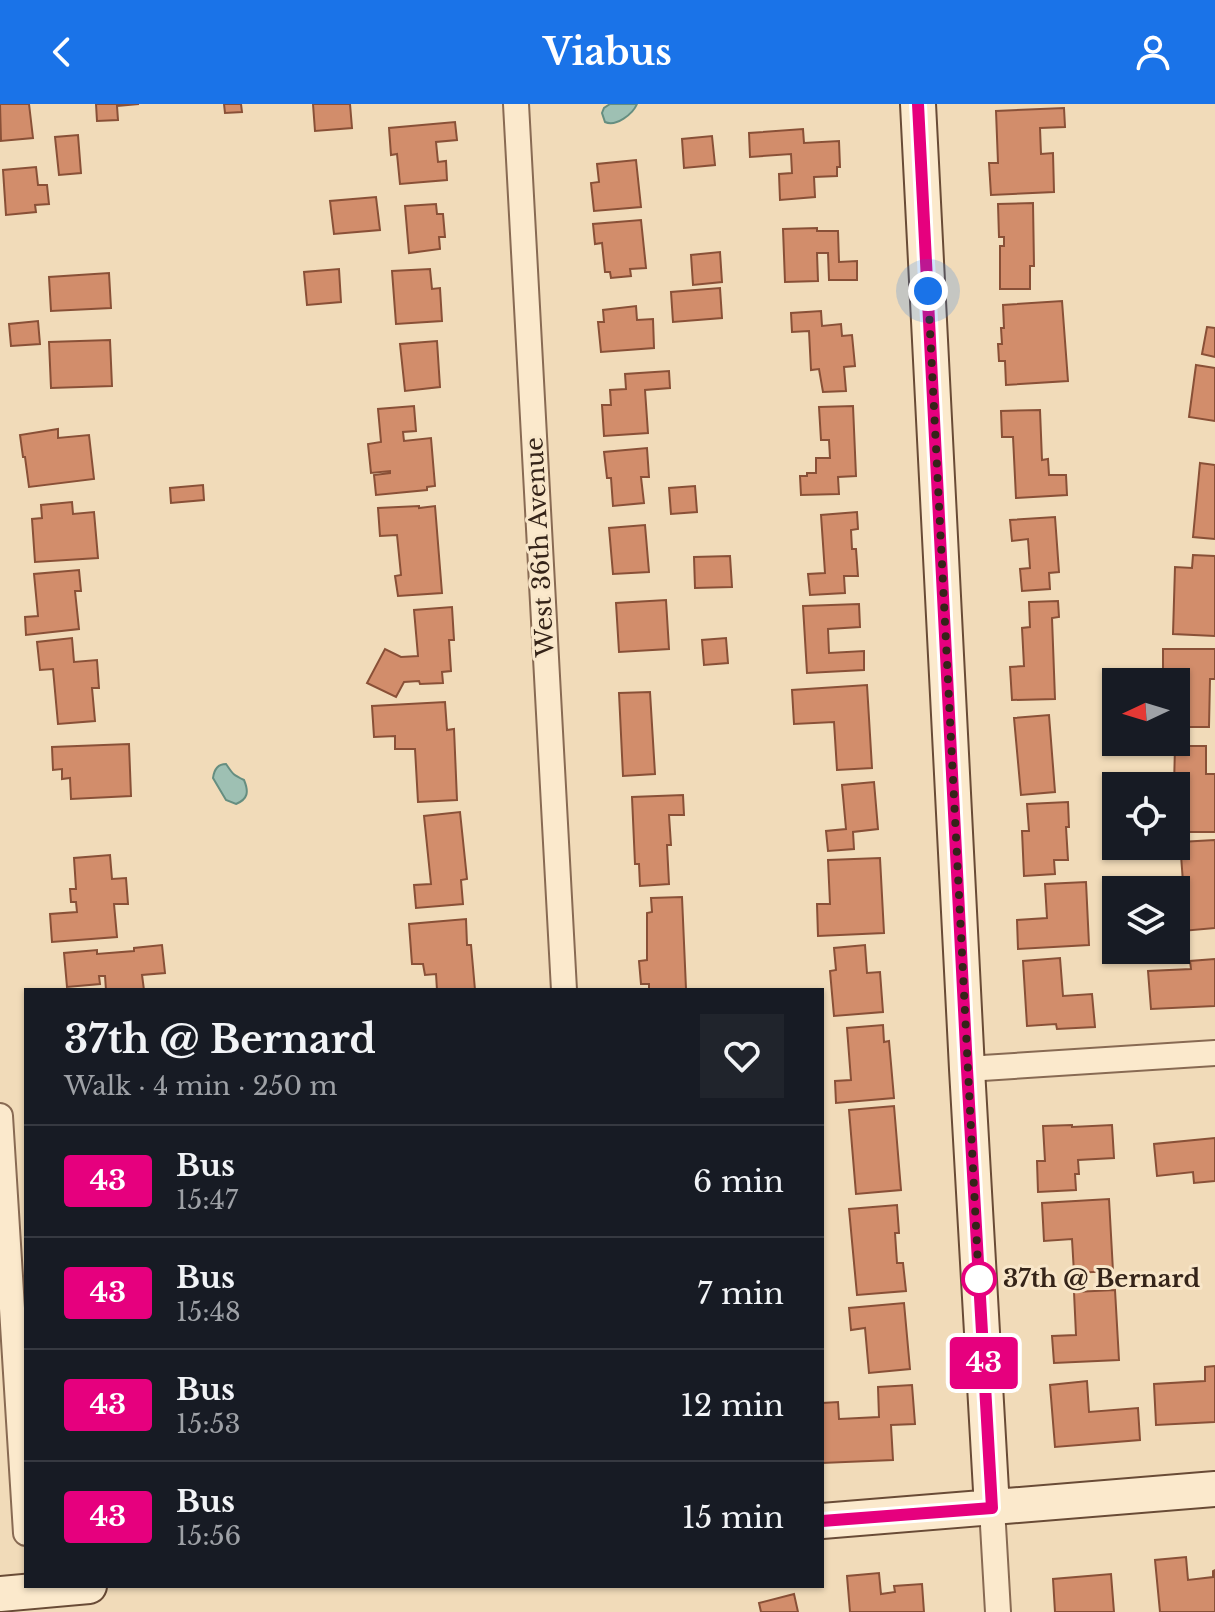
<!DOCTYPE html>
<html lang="en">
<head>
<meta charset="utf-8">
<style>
	:root { --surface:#171b24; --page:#20242c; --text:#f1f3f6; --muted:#9ea1a6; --line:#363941; --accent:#1a73e8 }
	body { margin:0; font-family:"Libre Baskerville",serif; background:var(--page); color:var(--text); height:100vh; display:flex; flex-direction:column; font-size:30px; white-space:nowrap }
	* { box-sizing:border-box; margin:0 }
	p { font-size:26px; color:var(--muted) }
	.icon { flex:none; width:44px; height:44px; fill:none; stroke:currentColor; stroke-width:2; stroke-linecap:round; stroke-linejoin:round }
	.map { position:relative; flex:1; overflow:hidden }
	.panel { position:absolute; left:24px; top:884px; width:800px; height:600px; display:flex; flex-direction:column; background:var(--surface); border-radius:0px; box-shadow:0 2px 6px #0004 }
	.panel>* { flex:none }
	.badge { padding:0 16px; border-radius:6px; font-size:28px; line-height:52px }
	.needle { width:52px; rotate:266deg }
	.buttons { position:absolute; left:1102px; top:564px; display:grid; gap:16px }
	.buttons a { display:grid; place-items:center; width:88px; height:88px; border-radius:0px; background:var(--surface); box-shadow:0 2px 6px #0004; font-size:40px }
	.you { position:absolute; width:40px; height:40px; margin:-20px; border:6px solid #fff; border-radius:50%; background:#1a73e8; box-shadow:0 0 0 12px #1a73e833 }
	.map>.badge { position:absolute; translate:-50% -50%; box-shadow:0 0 0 4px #fff }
	.round { display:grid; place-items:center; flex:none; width:84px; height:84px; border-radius:0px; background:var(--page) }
	.summary { display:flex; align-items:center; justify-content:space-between; height:136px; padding:0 40px }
	h1 { font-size:38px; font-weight:700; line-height:60px }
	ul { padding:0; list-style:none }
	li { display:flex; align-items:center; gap:24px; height:112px; padding:0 40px; border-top:2px solid var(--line) }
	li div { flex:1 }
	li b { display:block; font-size:30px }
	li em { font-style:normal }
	li .badge { min-width:88px; font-weight:700; text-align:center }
	header { display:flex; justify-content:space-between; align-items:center; height:104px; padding:0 40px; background:var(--accent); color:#fff; font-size:36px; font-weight:700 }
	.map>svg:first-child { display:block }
</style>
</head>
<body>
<header><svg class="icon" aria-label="back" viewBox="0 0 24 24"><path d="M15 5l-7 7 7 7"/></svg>Viabus<svg class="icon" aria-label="person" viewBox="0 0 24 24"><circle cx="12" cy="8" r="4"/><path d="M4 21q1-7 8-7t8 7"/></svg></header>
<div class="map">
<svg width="1215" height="1508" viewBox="0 0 1215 1508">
	<rect width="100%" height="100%" fill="#f1dbb9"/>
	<!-- water -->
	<path fill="#9ec0b3" stroke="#668e80" stroke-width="2" d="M610,0H637C633,10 616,23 605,18L602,9L604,4Z
		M226,660C233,670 232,670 244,676C249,688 248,695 236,700L226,696L213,674C214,666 218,660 226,660Z"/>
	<!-- building -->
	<path fill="#d28d6b" stroke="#895037" stroke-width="2" d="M0,0H29L33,34L1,37Z
		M96,0H139L117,2L118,16L97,17Z
		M224,0H241L242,8L225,9Z
		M313,0H350L352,24L315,27Z
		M1064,4L1065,23L1040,24L1041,50L1053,49L1054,88L991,91L989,59H998L996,7Z
		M455,18L457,36L436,38L438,58L446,57L447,76L400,80L397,50L391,51L389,24Z
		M803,25L804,39L839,37L840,63H837V72L814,73L815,93L780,96L779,70L792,69L791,50L750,53L749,29Z
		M78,31L81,69L59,71L55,33Z
		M712,32L715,61L684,64L682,35Z
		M636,56L641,103L594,107L591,79L599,78L597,60Z
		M36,63L38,81H47L49,100L35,101L36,108L6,111L3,66Z
		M376,93L380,126L334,130L330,97Z
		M1033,99L1034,162H1030V185H1000V142H1004V133H999L998,100Z
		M436,100L437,110H443L445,133H439L440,145L409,149L405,102Z
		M641,116L646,164L630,165L631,172L611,174L610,168H605L602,139L595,140L593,120Z
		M817,124V127H838L839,158L857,157V176H829L828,149H817L818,177L785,178L783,125Z
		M720,148L722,178L693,181L691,151Z
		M339,165L341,198L307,201L304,168Z
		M430,165L432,185L440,184L442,217L396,220L392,167Z
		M109,169L111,204L51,207L49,173Z
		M720,184L722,214L673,218L671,188Z
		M1062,197L1068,277L1006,281L1005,257H999L998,240H1002L1001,224H1004L1003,201Z
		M636,202L637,216L653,215L654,244L601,248L598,218H604L603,206Z
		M821,207L822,222L841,220L842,232L852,231L855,262L844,263L846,287L823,288L819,265L811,266L809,227L792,228L791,209Z
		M38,217L40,240L11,242L9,220Z
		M1207,223L1215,224V253L1202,250Z
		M110,236L112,282L51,284L49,238Z
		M437,237L440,283L405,287L400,240Z
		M1196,261L1215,264V317L1189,313Z
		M669,267L670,284L645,286L648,329L604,332L602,301H611L610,286L626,285L625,270Z
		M414,302L416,327L403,328L404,337L431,334L435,382L427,383V386L376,391L374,371L390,369V367L371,369L368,340L381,338L378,305Z
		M853,302L856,372L838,373L839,390L801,391L800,372H807V369H816V354H830L829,336H821L819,303Z
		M1040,306L1042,356L1048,355L1049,371H1066L1067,391L1016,394L1013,333H1002L1001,307Z
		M58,325V334L89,331L94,375L29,383L25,353H23L20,331Z
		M647,344L649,373H641L644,399L613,402L611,374H607L604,348Z
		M1200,359L1215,361V435L1193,433Z
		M203,381L204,396L171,399L170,384Z
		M695,382L697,408L671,410L669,384Z
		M72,398L73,410L94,408L98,454L35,458L32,415L42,414L41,401Z
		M419,402V404L435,402L442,489L398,492L395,472L401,471L397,431L380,432L378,404Z
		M857,408L858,425L851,426L852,445H856L858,472H844L845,489L810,491L808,470L825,469L821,411Z
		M1055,413L1059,468L1049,469L1050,485L1022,487L1020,465L1030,464L1028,435L1012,437L1010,416Z
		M645,421L649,468L613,470L609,424Z
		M1193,451L1215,452V532L1173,530L1175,463L1192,464Z
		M730,452L732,483L695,484L694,453Z
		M79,466L81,487H75L79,525L26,531L25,513L38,512L34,470Z
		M666,496L669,545L619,548L616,499Z
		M1058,497L1059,513L1052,514L1055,595L1012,596L1010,563L1024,562L1022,524L1030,523L1029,498Z
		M859,500L860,523L828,525L829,549L864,547V566L807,569L803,502Z
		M452,503L454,536H449L451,567L442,568L443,579L420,580L419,577L404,578L396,593L367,579L385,545L401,553L418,552L414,506Z
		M72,534L74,558L97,556L99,584H92L95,617L58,620L53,565L40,566L37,538Z
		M726,534L728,559L704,561L702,536Z
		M1163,545H1215V575H1210L1209,623H1176V578H1163Z
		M867,581L872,664L837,666L834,618L794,620L792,586Z
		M650,588L655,670L623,672L619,589Z
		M445,598L447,626L454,625L457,696L418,698L415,645H395V632L374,633L372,602Z
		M1049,611L1055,688L1021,691L1014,614Z
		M129,640L131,692L71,695L70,674L62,675V665L53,666L52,643Z
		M1175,642H1206V670H1215V728H1177L1176,682H1174Z
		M874,678L878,725L853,728L854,745L828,747L826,727L846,725L842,681Z
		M683,691L684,711H669L671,741H667L669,780L640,782L639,760H635L632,693Z
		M1068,698L1069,723H1066L1068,756H1054L1055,770L1024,772L1022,727H1029L1027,700Z
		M460,708L467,775L461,776L463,800L416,804L414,781L431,780L424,712Z
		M1215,736V824L1182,827L1180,805H1185L1180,738Z
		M110,751L112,775L126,774L128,800H114L117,833L52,838L50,810L77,808L76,798H71L70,785H76L74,754Z
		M880,754L884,829L818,832L817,800H830L828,756Z
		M1086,778L1089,841L1018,845L1017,816L1047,814L1045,780Z
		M682,793L686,885L649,886V880H641L639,857L647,856V809L652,808L651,794Z
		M466,815L467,841H471L475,886H437L436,870L425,871L423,860H412L409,820Z
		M162,841L165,869L142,871L144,886H106L105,872H99L100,880L67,883L64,849L97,846V850L134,847V844Z
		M865,841L867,869L880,868L883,908L834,912L830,867L836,866L834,844Z
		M1060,854L1063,892L1092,890L1095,923L1057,925L1056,920L1027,922L1023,857Z
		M1215,855V902L1151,905L1148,867L1191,865L1190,857Z
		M883,921L884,938L889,937L894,994L836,999L835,977L851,976L847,924Z
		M894,1002L901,1086L856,1090L849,1006Z
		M1072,1021V1023L1112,1021L1114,1054L1078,1056L1079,1070H1075L1076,1086L1038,1088L1037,1057H1045L1043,1022Z
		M1215,1034V1077L1194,1079L1193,1068L1157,1072L1154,1040Z
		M1109,1095L1113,1167L1074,1169L1072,1135L1044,1137L1042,1099Z
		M897,1101L899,1129H895L897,1159H903L906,1187L857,1191L849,1105Z
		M1115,1186L1119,1256L1054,1259L1052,1232L1076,1231L1074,1188Z
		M904,1199L910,1265L869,1269L865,1224L851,1226L849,1204Z
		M1215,1262V1318L1156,1321L1154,1280L1205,1277V1263Z
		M1087,1277L1089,1308L1138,1304L1140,1336L1055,1343L1050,1281Z
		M912,1281L915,1320L891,1321L893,1356L822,1359V1299L838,1298L839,1315L879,1313L878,1283Z
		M1186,1453L1188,1476L1213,1473V1467L1215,1466V1508H1160L1155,1456Z
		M879,1469L881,1490L895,1488L894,1482L922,1480L924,1508H850L847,1472Z
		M1111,1470L1114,1508H1055L1053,1475Z
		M794,1490L798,1508H761L759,1499Z"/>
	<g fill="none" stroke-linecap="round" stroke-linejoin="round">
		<defs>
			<path id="street" d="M516,0L564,886
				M967,965L1215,949
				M0,1012L26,1429
				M992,1404L998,1508"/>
			<path id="secondary" d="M918,0L967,965L992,1404
				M822,1417L1215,1385
				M0,1490L89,1482"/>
		</defs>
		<!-- street casing -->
		<use href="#street" stroke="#886a53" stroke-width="28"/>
		<!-- secondary casing -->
		<use href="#secondary" stroke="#694b36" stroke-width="38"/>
		<!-- street -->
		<use href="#street" stroke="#fbe9cc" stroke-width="24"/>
		<!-- secondary -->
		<use href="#secondary" stroke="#fbe9cc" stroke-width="34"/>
	</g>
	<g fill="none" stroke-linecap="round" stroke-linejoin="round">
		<defs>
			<path id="line" d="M822,1417L992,1404L967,965L918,0"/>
		</defs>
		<!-- line casing -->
		<use href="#line" stroke="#fff" stroke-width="18"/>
		<!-- line -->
		<use href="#line" stroke="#e6007e" stroke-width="12"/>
		<!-- walk -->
		<path stroke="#352419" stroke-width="8" stroke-dasharray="0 14.4" d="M928,187L979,1181V1175"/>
	</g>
	<!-- markers -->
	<circle fill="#fff" stroke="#e6007e" stroke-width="4" cx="979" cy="1175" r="16"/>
	<g text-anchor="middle" stroke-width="6" stroke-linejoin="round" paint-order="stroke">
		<!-- street labels -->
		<g font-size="24" fill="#352419" stroke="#f8e6c9">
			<text transform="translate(540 443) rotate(-93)" y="8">West 36th Avenue</text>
		</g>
		<!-- stop labels -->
		<g font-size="24" font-weight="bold" fill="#352419" stroke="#f8e6c9" text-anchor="start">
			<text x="1003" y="1183">37th @ Bernard</text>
		</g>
	</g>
</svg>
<div class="buttons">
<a><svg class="needle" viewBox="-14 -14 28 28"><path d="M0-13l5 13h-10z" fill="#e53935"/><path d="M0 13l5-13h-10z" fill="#9ea1a6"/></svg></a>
<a><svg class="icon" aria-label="locate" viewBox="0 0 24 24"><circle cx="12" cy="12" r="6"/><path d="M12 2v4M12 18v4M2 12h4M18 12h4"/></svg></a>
<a><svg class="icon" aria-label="layers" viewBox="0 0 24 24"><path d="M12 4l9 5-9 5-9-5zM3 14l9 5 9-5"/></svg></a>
</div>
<div class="you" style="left:928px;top:187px"></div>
<b class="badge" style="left:984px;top:1259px;background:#e6007e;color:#fff">43</b>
<section class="panel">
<div class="summary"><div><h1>37th @ Bernard</h1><p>Walk · 4 min · 250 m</p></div><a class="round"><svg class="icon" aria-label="heart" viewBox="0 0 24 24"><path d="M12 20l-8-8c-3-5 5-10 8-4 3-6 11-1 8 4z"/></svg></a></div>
<ul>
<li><span class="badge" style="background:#e6007e;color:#fff">43</span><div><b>Bus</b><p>15:47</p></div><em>6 min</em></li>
<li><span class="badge" style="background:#e6007e;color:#fff">43</span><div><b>Bus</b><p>15:48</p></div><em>7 min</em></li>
<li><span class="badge" style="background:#e6007e;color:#fff">43</span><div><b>Bus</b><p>15:53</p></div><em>12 min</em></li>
<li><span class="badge" style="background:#e6007e;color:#fff">43</span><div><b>Bus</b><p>15:56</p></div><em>15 min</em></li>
</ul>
</section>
</div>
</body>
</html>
